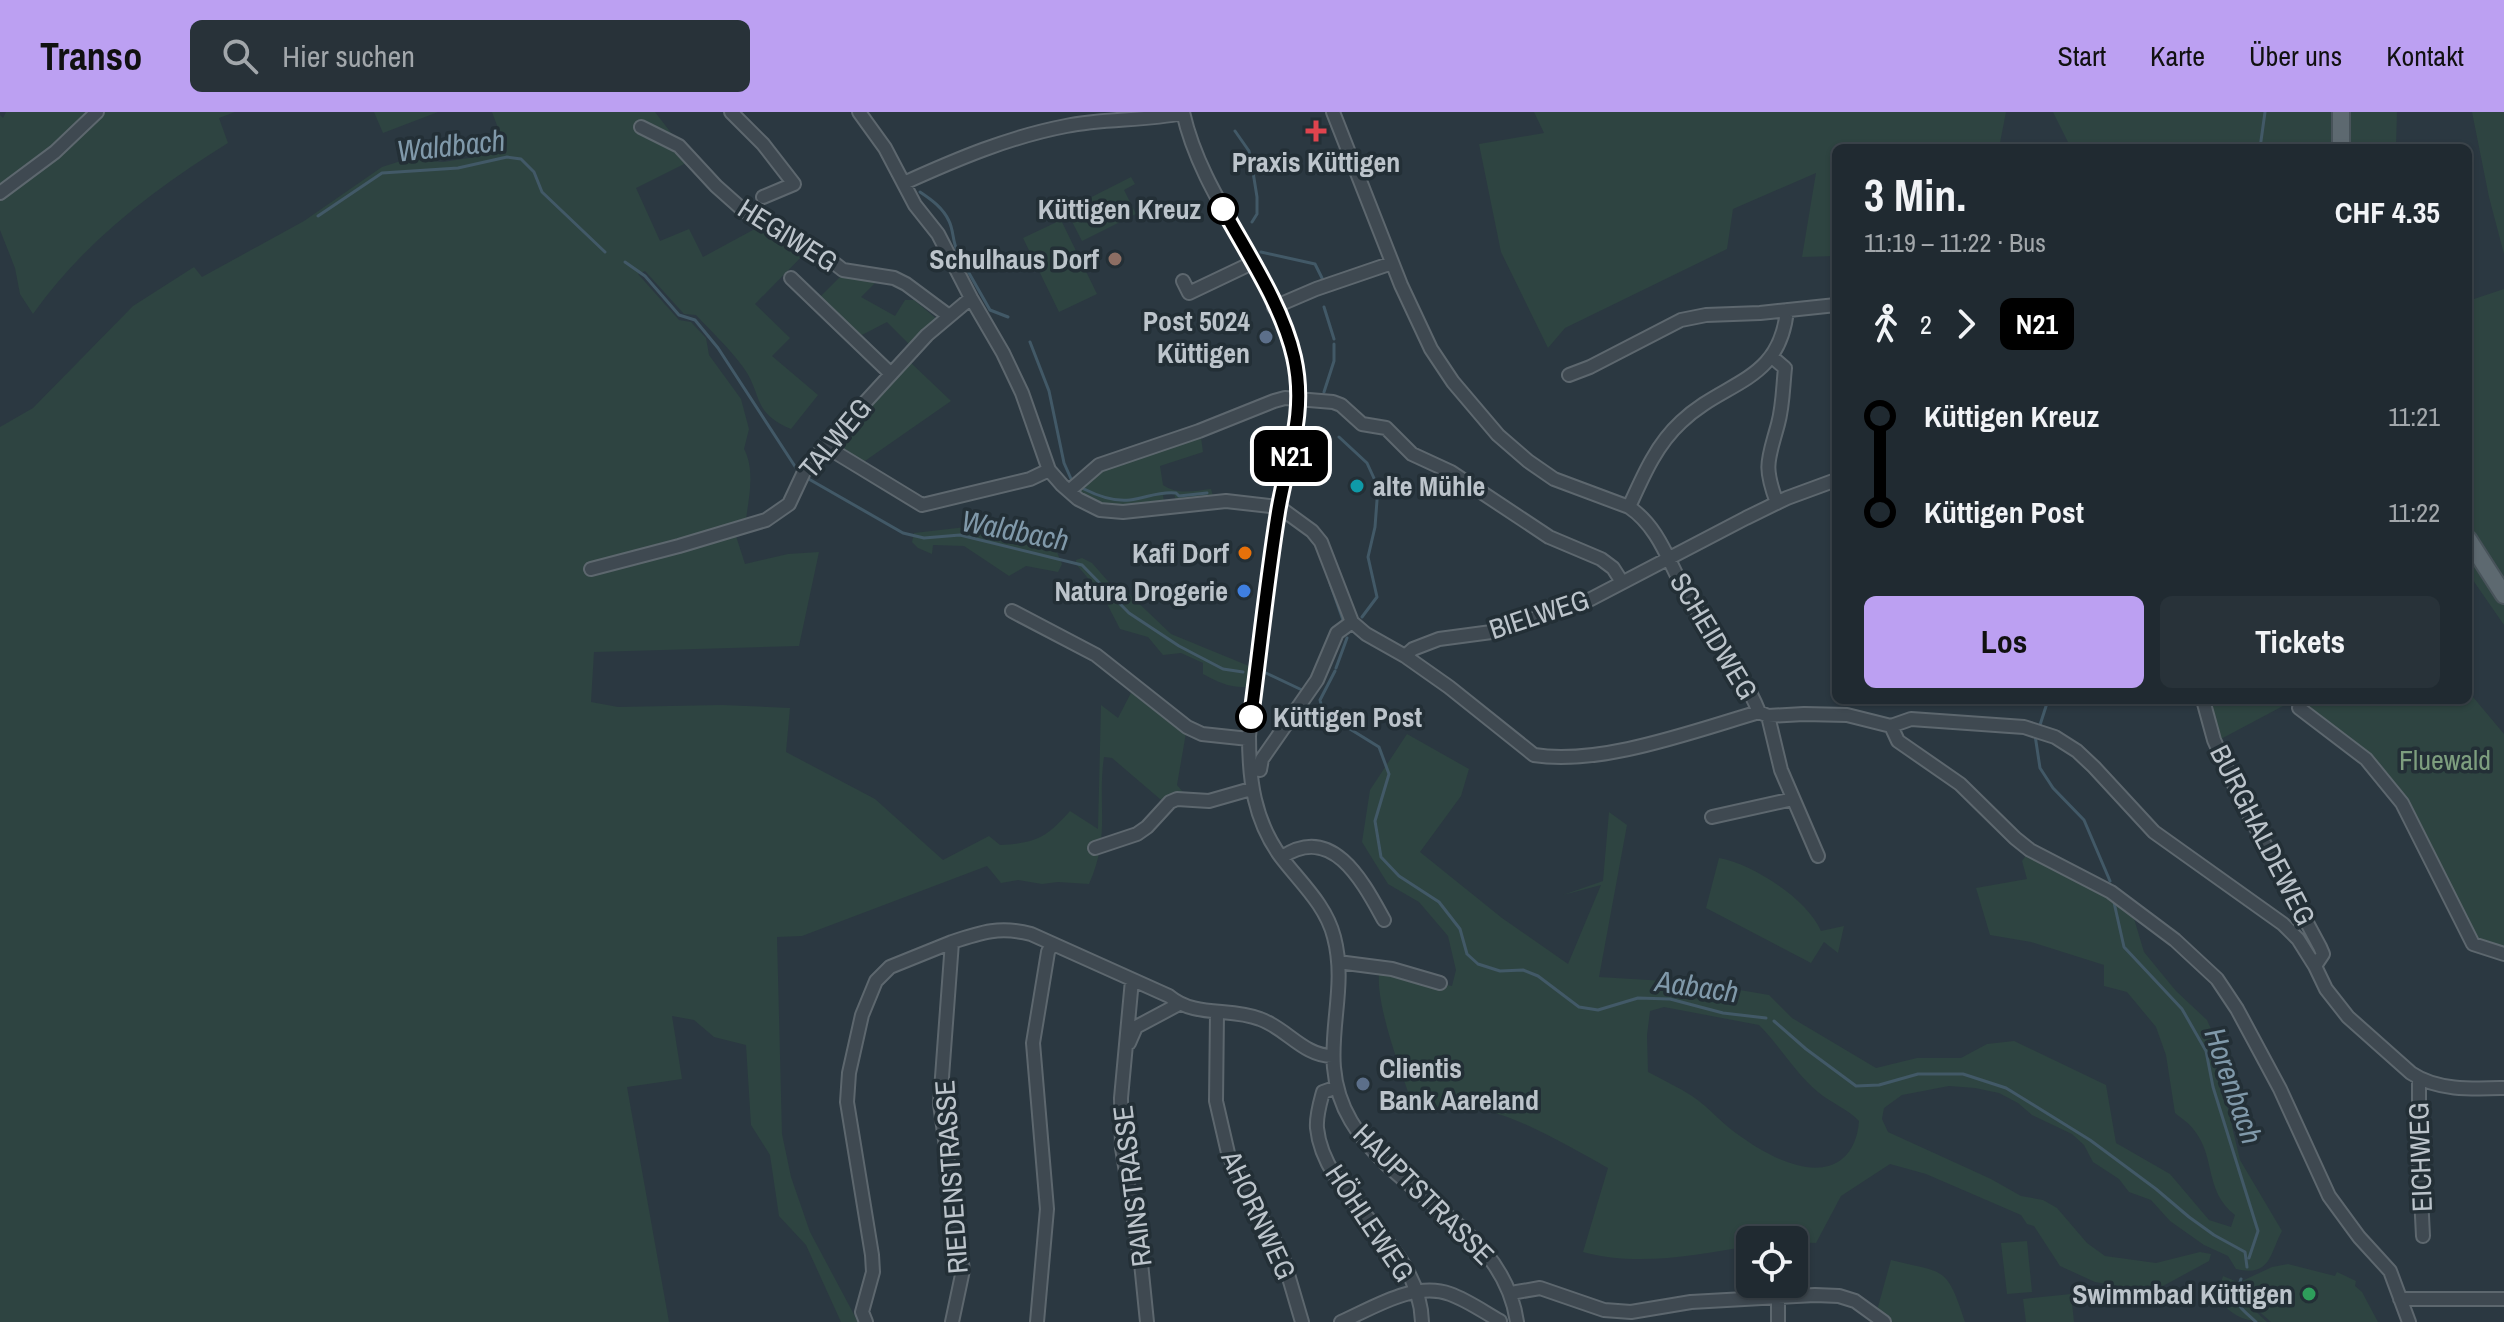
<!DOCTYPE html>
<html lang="de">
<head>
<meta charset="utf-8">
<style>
	:root { --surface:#202a31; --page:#283239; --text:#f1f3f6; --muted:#a2a7ab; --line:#3d464d; --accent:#bca0f2 }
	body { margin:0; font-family:"Archivo Narrow",sans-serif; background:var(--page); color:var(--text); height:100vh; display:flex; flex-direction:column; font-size:30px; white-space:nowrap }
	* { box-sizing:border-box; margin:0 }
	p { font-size:26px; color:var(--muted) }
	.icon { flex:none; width:44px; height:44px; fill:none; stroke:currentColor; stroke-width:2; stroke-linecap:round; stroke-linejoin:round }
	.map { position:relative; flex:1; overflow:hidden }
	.panel { position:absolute; left:1832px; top:32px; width:640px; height:560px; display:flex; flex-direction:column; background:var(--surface); border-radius:12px; box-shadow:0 2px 6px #0004,0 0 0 2px var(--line) }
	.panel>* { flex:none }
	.badge { padding:0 16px; border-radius:12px; font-size:28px; line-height:52px }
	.fabs { position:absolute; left:1736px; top:1114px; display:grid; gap:16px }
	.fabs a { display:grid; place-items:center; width:72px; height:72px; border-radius:12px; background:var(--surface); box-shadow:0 2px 6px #0004,0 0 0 2px var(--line); font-size:40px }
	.map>.badge { position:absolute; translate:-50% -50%; box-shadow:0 0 0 4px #fff }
	.legs { display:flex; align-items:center; gap:12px; height:88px; padding:0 32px; font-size:26px }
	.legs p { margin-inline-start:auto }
	.summary { display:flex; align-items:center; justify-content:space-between; height:136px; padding:0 32px }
	h1 { font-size:44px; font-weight:800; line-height:60px }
	.button { display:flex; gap:16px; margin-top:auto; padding:16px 32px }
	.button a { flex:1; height:92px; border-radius:12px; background:var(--accent); color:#111; font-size:32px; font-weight:800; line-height:92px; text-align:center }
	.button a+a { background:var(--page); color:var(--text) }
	ul { padding:0 32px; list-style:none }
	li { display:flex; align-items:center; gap:28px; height:96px; font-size:30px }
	li i { display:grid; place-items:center; width:12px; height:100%; margin:0 10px; background:currentColor }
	li i::after { content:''; width:20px; height:20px; margin:-10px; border:6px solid; border-radius:50%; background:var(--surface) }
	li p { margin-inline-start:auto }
	li:first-child i { background:linear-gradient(#0000 50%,currentColor 0) }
	li:last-child i { background:linear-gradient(currentColor 50%,#0000 0) }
	header { display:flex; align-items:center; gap:48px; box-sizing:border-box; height:112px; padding:0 40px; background:var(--accent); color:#111 }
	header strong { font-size:38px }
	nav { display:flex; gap:44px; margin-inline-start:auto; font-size:28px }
	.search { width:560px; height:72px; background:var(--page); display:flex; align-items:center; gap:20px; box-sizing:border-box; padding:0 28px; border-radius:12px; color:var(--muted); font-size:30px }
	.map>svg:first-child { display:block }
</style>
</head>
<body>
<header>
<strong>Transo</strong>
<div class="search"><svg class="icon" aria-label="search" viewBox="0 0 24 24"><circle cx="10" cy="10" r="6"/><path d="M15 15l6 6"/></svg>Hier suchen</div>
<nav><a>Start</a><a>Karte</a><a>Über uns</a><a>Kontakt</a></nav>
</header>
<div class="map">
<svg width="2504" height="1210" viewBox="0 0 2504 1210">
	<rect width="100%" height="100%" fill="#2b3841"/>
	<!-- green -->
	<path fill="#2e4441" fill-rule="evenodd" d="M6,0H235L219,6L228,31C155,76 83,131 33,202L20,182L15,156L0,118V3L3,6Z
		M374,0H438L383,21Z
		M492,0H655L692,48L636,76L660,129L689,117L703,145L766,111L811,135L755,192L790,226L772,244L818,283L791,317C751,300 763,282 743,255C730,237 712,220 696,203L684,202L645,159L638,162L679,208L691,210L706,226L709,243L741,287L749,317L744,337C756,359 748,390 745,414L734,418L745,452L788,442L819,440L799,534L594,540L591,590L618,595L722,593L790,596L786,640L875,687L943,748L989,724L1000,733C1036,731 1046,726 1070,699L1098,717L1101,593L1118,606L1134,575L1187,615L1177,673L1188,686L1167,693L1112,646L1104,645C1097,693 1111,723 1089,772L1058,770L1042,772L1018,768L1001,771L987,754L802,824L777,825L782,1022L791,1065L810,1120L858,1210H841L806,1133L779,1104L770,1043L751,1013L746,933L714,925L694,908L672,904L682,967L627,975L669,1210H0V315L33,296L133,194L194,155L202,165L304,109L382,55L407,47L443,50L475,45L504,32Z
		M1534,0H2006L1999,36H1836V144L1802,145L1816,61L1733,97L1727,137L1565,216L1548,236L1501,140L1479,32L1544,21Z
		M2053,0H2397L2396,36H2247L2170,30L2168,36H2071Z
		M2472,0H2504V142L2489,85Z
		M1131,65L1135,72L1124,78L1136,102L1082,129L1066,98Z
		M1061,108L1097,182L1059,200L1023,126Z
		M843,162L879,167L861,185L895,204L905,188H914L938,208L910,233L887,210L858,225L819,186Z
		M2504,177V513L2468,461V189Z
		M910,250L951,289L862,351L837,335Z
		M1201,325L1203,340L1160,354L1163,373C1178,383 1193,379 1211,377L1213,384L1176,389L1174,381L1163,383L1164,391C1133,394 1104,400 1077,379C1107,346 1160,338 1201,325Z
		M966,415L1034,428L1056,438L1062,452L1058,460L1026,454L1009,464L964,434L933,433L932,442L918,436L912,430L914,421Z
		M1082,446L1092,451L1114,476L1127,480L1171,522L1249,554L1250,566L1246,575C1230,576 1218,570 1203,562V551L1181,541L1163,543L1148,525L1120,517L1103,484L1076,452V448Z
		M2468,579L2504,622V839L2475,831L2404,690L2297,591L2283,594L2219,628L2208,588H2468Z
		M1407,622L1469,657L1461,684L1420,740L1502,806L1568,852L1601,773L1563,783L1603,769L1609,700L1627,713L1599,865L1699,871L1769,883L1792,906L1876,956L1917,946H1961L1987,932L2014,929L2106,973L2116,1031L2170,1062L2209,1108L2231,1115L2235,1103C2204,1079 2216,1045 2194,1018C2189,1011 2181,1006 2175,1001L2166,943L2156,915L2127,880L2104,874V853L2031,830L1990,823L1976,776L2027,767L2022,749L2030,738L2130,793L2144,840L2176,879L2207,908L2225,948L2223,976L2240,1048L2282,1119C2269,1143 2271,1165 2236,1157L2228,1144L2204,1133L2170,1109L2151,1088L2129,1080L2119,1067L2093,1050L2084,1033L2072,1022L2032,1003L2018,991L1999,981L1975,976L1949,974L1902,983L1884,996L1882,1007L1888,1020L1991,1067L2021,1084L2043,1088L2057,1096L2087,1131L2105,1144L2156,1151L2200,1140L2211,1142L2209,1149L2163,1174L2124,1175L2095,1170L2060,1154L2034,1114L2027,1112L2021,1103L1926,1062L1890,1052L1841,1084L1816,1131L1750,1128V1134C1696,1143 1637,1155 1583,1140L1608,1056C1579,1040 1521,1006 1490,1000C1465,996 1439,998 1415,999C1403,965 1376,896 1379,861L1452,874L1456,858L1448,824L1419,790L1388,772L1362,730L1370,678ZM1664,895L1759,913C1780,934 1795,961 1818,980C1831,991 1848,997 1859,1009C1858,1024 1853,1038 1842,1047C1813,1070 1765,1042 1740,1024C1723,1013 1710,996 1692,984C1678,975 1663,968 1648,960L1647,923L1650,899Z
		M1719,746C1753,752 1807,787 1821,819L1844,814L1838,841L1824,830L1811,851L1706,796Z
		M2027,1129L2032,1180L2007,1182L2001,1131Z
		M1891,1148C1945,1162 1946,1152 1965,1210H1884L1876,1202Z
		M2288,1152L2335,1164L2337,1160L2356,1169L2355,1174L2362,1180L2378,1210H2271L2254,1195L2255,1184L2242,1169L2272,1155Z
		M2223,1164L2240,1171L2253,1184L2251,1195L2267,1210C2245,1210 2228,1203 2217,1183Z
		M2071,1182L2074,1210H2026L2023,1187Z"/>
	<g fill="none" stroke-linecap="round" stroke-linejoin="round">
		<!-- stream -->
		<path stroke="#425967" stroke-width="3" d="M1235,19L1249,39L1253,60L1257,85V102L1252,110
			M2260,36L2265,0
			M920,80C932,88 943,96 949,109C954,119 952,129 958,141
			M318,104L382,61L458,56L507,45L521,47L534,60L542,80L605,140
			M1261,140L1315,152L1322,166
			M625,150L645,164L679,203L695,208L718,236L798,359
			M965,154L990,198L1008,205
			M1324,195L1334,227
			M1030,230L1049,279L1064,351L1072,369
			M1324,280L1334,249V232
			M1339,325L1367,351L1378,375L1375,415L1368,445L1377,485L1362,505
			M807,366L903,421L924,426L960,423L1082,453L1129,501L1179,534L1223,557L1243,560
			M1084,377C1098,384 1114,390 1130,388C1146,386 1159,379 1176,381L1179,384L1207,381
			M1330,471L1343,508
			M1336,556L1347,526
			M1335,559L1320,588L1322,596L1337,609L1379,635L1389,662L1375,709L1381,745L1399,764L1439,790L1460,817L1467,842L1478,852L1500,859L1523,858L1538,864L1579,895L1598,898L1638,886L1670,887L1723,901L1766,906
			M1266,561L1302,578
			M2040,613L2048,588
			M2035,623L2040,656L2053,676L2084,708L2110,769
			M2113,786L2124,835L2182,897L2206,939L2213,975L2258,1119L2249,1146
			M1774,909L1806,937L1856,974L1879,973L1918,962H1963L2006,976L2090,1028L2156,1077L2189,1105L2214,1123L2245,1140L2247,1155
			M2241,1167C2232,1193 2238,1193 2256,1210"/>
		<defs>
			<path id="minor" d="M731,0L763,32L794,72L763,85
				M859,0L885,36L915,93L938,122L971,186L1003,241L1022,281L1049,358L1062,373L1078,387L1100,398L1123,400L1226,389L1279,395L1312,419L1321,430L1352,510L1366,522L1405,544L1449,575L1534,643C1600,654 1694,619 1759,600L1768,604L1804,602L1847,603L1891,614L1911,607L2024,615L2055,625L2077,639L2094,655L2154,720L2283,812L2298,827L2315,854L2326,877L2348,905L2411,961C2437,979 2474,977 2504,976
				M1183,0C1202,87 1273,158 1294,244C1308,302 1287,345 1278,400C1266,474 1257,549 1249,624C1249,668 1254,708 1281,745C1300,770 1326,793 1334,825C1351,889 1313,945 1351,1009C1396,1086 1503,1113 1517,1210
				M1333,0L1401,173L1431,237L1453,270L1498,323L1528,349L1554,367L1629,395C1660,416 1669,452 1687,483C1711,521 1742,558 1759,600
				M641,15L679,34L716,74L743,98L825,144L843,158L894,166L906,172L949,204
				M904,71C957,47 1009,25 1066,14C1105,6 1144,9 1183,1
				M0,81L55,40L97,0
				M791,166L890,261
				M1183,169L1189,181L1252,151
				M1274,195L1316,177L1392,151
				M1772,245L1785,256C1783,274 1783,294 1778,312C1768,349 1763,353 1777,391
				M1569,263L1590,255L1681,208L1706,203L1760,201L1836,193
				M825,334L922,393L1030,367L1049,358
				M1069,379L1099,353L1199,319L1274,289L1285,286L1333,290L1341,293L1362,312L1386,316L1412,342L1451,360L1549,425L1601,447L1613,456L1622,470
				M1629,395C1643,364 1656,333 1681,310C1725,268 1780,271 1787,198
				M591,457L679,434L766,408L789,392L804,360L825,334L927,223L971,186
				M1012,499L1096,543L1187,615L1202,622L1249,627
				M1405,544L1413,537L1439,527L1499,519L1589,488L1746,406L1787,386L1836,368
				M2203,588L2214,628L2240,686L2320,835L2323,842L2315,854
				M2299,596L2366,647L2402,691L2473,832L2504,842
				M1768,604L1781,658L1818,744
				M1891,614L1898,629L1960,672L2015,726L2030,738L2111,780L2175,828L2217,867L2237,897L2280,977L2329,1084L2359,1125L2390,1159L2409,1210
				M1260,658L1262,647L1317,568L1337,521L1352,510
				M1712,705L1793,687
				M1095,736L1137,722L1147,715L1170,690L1177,687L1209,689L1251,677
				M1282,745C1333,711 1363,770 1384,808
				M1338,850L1392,857L1440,871
				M1132,868L1121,986L1122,1036L1141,1151L1147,1210
				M1217,901L1216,989L1228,1041L1239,1066L1282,1142L1302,1210
				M1129,931L1136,915L1179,892
				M2419,966V1044L2423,1124
				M1337,975L1323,980C1320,991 1316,1004 1317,1016C1324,1088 1420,1130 1422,1210
				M1511,1181L1540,1176L1604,1198L1631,1200L1691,1190L1815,1183L1839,1184L1855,1189L1884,1210
				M1778,1186V1210
				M2400,1187H2504
				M866,1210L862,1200L873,1160L872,1143L847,990L849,961L862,903L876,869L890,855L952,830
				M952,1210L963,1158L940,992L952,830C982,820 1000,814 1031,822L1169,884C1195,906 1230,895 1260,907C1286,916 1304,944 1332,944
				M1037,1210L1047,1097L1033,931L1048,840L1052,832
				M1341,1210C1373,1196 1414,1169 1450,1182C1467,1188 1484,1200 1500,1209"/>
			<path id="major" d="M2341,0V36
				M2468,427L2504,483"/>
		</defs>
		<!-- minor casing -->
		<use href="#minor" stroke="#5d676e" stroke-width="16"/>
		<!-- major casing -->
		<use href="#major" stroke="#48535a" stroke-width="20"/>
		<!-- minor -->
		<use href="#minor" stroke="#3f4951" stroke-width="12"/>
		<!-- major -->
		<use href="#major" stroke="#5d6970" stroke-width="16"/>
	</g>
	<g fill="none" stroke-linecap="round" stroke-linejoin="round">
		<defs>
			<path id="line-1" d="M1223,97C1248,143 1282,193 1294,245C1307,303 1287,345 1278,400C1267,468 1260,537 1251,605"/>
		</defs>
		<!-- line-1 casing -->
		<use href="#line-1" stroke="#fff" stroke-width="18"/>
		<!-- line-1 -->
		<use href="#line-1" stroke="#000" stroke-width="12"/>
	</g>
	<!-- markers -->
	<path fill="#e0444e" stroke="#232f36" stroke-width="3" d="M1312 7h8v8h8v8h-8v8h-8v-8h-8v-8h8z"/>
	<g fill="#fff" stroke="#000" stroke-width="4">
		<circle cx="1223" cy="97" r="14"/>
		<circle cx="1251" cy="605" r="14"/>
	</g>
	<circle fill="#8d6e63" stroke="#232f36" stroke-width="3" cx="1115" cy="147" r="8"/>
	<g fill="#5c6f8a" stroke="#232f36" stroke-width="3">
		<circle cx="1266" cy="225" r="8"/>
		<circle cx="1363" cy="972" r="8"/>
	</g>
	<circle fill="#0f9aa8" stroke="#232f36" stroke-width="3" cx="1357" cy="374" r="8"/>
	<circle fill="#e8710a" stroke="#232f36" stroke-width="3" cx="1245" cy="441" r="8"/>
	<circle fill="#3f7fe0" stroke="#232f36" stroke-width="3" cx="1244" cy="479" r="8"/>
	<circle fill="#2e9e5b" stroke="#232f36" stroke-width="3" cx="2309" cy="1182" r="8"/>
	<g text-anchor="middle" stroke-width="7" stroke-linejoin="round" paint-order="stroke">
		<!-- poi labels -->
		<g font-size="28" font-weight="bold" fill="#bcc4cb" stroke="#232f36" text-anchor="end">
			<text x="1316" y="60" text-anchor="middle">Praxis Küttigen</text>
			<text x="1099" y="157">Schulhaus Dorf</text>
			<text x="1250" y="219">Post 5024<tspan x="1250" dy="32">Küttigen</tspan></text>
			<text x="1373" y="384" text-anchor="start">alte Mühle</text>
			<text x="1229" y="451">Kafi Dorf</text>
			<text x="1228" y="489">Natura Drogerie</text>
			<text x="1379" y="966" text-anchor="start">Clientis<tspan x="1379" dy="32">Bank Aareland</tspan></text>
			<text x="2293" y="1192">Swimmbad Küttigen</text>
		</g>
		<!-- stop labels -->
		<g font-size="28" font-weight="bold" fill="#bcc4cb" stroke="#232f36" text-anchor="end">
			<text x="1201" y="107">Küttigen Kreuz</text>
			<text x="1273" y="615" text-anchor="start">Küttigen Post</text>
		</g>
		<!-- street labels -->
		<g font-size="28" fill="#bcc4cb" stroke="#232f36">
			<text transform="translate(788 123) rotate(32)" y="10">HEGIWEG</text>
			<text transform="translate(835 326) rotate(-50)" y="10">TALWEG</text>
			<text transform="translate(1539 502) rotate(-18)" y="10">BIELWEG</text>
			<text transform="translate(1714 524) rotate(59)" y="10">SCHEIDWEG</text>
			<text transform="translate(2263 723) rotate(63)" y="10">BURGHALDEWEG</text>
			<text transform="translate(2420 1045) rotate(-92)" y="10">EICHWEG</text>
			<text transform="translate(951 1065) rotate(-94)" y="10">RIEDENSTRASSE</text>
			<text transform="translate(1132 1074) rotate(-97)" y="10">RAINSTRASSE</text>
			<text transform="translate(1424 1082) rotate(45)" y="10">HAUPTSTRASSE</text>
			<text transform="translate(1259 1103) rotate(65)" y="10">AHORNWEG</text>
			<text transform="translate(1370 1111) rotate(56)" y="10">HÖHLEWEG</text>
		</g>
		<!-- park labels -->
		<g font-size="28" fill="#7d9e7e" stroke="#232f36">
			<text x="2445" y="658">Fluewald</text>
		</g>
		<!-- water labels -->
		<g font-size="30" font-style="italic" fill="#8099aa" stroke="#232f36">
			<text transform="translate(451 34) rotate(-6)" y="10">Waldbach</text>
			<text transform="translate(1015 419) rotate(11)" y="10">Waldbach</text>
			<text transform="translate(1697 875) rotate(8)" y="10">Aabach</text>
			<text transform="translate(2233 974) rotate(71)" y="10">Horenbach</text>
		</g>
	</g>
</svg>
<div class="fabs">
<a><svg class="icon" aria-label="locate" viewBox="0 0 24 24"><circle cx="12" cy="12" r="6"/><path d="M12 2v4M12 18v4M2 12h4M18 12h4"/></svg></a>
</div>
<b class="badge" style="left:1291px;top:344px;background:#000;color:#fff">N21</b>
<section class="panel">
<div class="summary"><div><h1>3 Min.</h1><p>11:19 – 11:22 · Bus</p></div><b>CHF 4.35</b></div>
<div class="legs"><svg class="icon" aria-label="walk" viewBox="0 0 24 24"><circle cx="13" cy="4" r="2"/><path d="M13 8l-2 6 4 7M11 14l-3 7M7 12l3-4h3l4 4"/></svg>2<svg class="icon" aria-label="forward" viewBox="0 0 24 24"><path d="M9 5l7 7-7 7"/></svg><b class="badge" style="background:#000;color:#fff">N21</b></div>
<ul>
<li><i style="color:#000"></i><b>Küttigen Kreuz</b><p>11:21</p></li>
<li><i style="color:#000"></i><b>Küttigen Post</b><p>11:22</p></li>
</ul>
<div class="button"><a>Los</a><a>Tickets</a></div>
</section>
</div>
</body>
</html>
